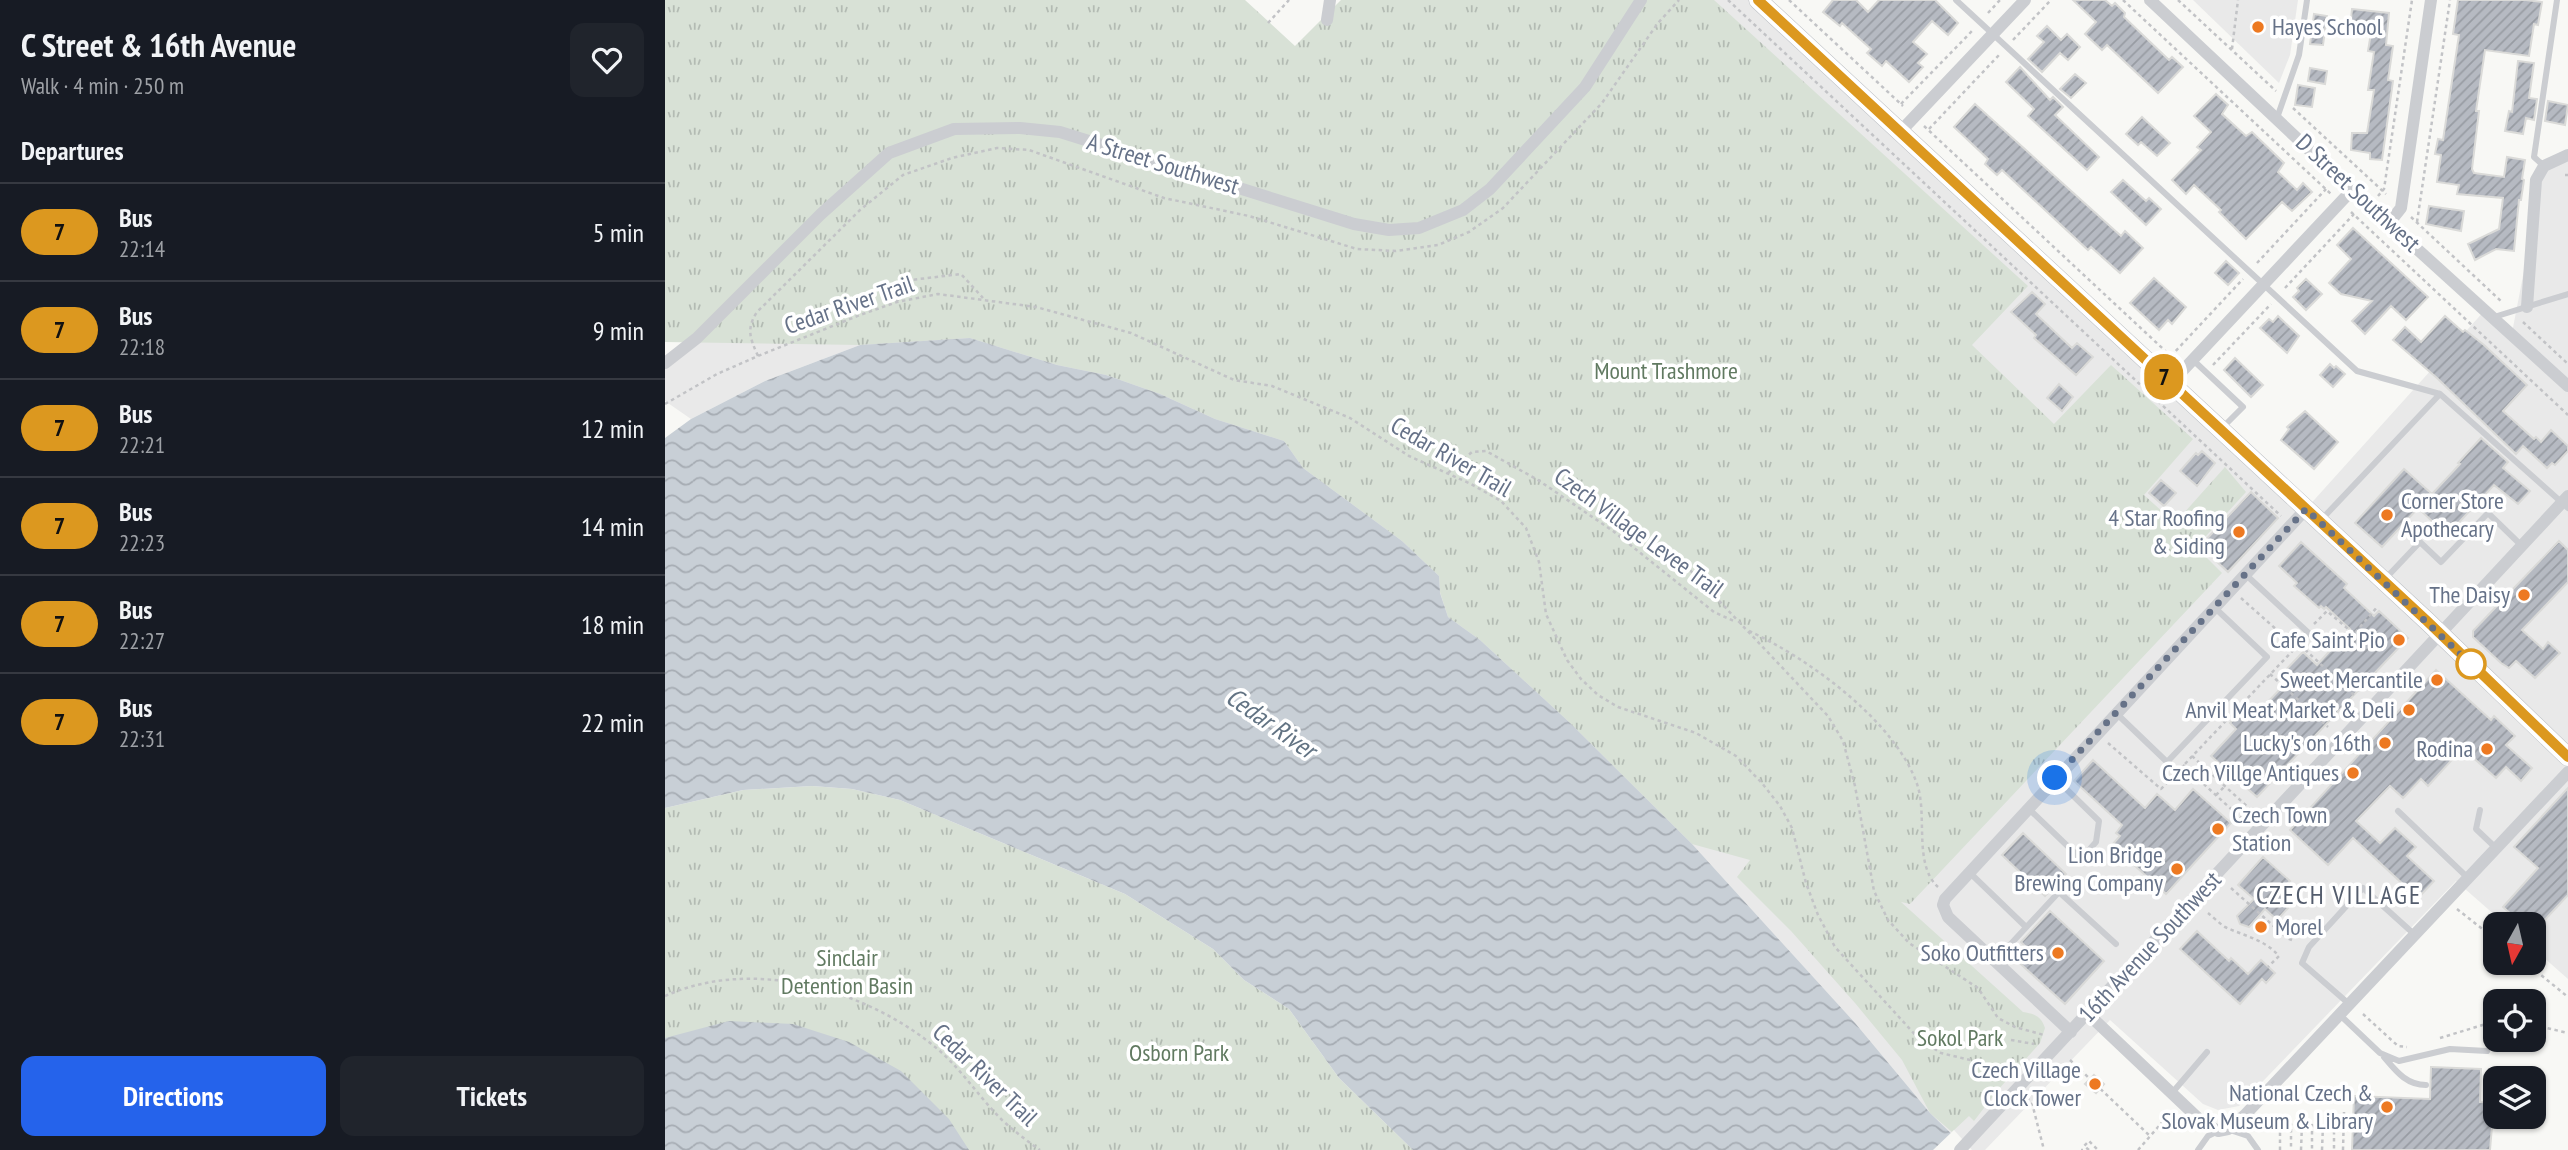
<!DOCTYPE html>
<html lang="en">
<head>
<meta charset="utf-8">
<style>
	:root { --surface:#171b24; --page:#20242c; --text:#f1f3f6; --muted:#9ea1a6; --line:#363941; --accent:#2563eb }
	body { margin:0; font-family:"PT Sans Narrow",sans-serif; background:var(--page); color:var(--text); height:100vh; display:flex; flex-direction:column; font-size:26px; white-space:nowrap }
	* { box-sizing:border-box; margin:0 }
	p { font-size:23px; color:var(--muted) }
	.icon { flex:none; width:38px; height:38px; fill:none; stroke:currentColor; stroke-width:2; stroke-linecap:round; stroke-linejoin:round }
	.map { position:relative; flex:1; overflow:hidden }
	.drawer { display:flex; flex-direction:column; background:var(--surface); width:665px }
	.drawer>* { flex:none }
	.badge { padding:0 14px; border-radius:23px; font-size:24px; line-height:46px }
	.needle { width:46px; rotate:188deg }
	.controls { position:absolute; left:1818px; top:912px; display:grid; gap:14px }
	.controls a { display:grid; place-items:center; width:63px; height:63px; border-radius:14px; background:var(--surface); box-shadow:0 2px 5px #0004; font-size:35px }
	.you { position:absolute; width:35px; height:35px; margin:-18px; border:5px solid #fff; border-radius:50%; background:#1a73e8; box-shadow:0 0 0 10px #1a73e833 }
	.map>.badge { position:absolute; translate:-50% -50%; box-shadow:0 0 0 4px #fff }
	h2 { padding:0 21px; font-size:26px; line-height:63px }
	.round { display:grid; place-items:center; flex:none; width:74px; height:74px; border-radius:14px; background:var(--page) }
	.summary { display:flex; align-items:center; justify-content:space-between; height:119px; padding:0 21px }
	h1 { font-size:33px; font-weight:600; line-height:52px }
	.button { display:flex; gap:14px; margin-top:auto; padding:14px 21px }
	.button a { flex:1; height:80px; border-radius:14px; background:var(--accent); color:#fff; font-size:28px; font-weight:600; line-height:80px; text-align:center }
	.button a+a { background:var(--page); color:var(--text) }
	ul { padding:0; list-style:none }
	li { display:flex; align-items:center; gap:21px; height:98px; padding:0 21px; border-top:2px solid var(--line) }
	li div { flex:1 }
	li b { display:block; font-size:26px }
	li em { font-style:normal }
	li .badge { min-width:77px; font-weight:700; text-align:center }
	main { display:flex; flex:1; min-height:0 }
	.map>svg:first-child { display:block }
</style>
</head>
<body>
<main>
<section class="drawer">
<div class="summary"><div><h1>C Street &amp; 16th Avenue</h1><p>Walk · 4 min · 250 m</p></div><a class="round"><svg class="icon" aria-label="heart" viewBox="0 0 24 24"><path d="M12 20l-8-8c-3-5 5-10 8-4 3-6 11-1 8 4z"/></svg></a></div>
<h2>Departures</h2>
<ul>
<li><span class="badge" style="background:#dc981f;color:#111">7</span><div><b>Bus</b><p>22:14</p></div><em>5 min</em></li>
<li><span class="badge" style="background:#dc981f;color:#111">7</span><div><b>Bus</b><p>22:18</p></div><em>9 min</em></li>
<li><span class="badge" style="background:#dc981f;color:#111">7</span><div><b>Bus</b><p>22:21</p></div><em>12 min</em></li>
<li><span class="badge" style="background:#dc981f;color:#111">7</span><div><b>Bus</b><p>22:23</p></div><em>14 min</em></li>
<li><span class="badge" style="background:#dc981f;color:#111">7</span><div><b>Bus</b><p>22:27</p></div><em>18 min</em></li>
<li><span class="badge" style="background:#dc981f;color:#111">7</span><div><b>Bus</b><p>22:31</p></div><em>22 min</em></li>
</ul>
<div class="button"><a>Directions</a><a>Tickets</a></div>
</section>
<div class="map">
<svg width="1903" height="1150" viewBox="0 0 1903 1150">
	<defs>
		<pattern id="park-tufts" width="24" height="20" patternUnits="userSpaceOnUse" patternTransform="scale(1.75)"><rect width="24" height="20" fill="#d8e1d6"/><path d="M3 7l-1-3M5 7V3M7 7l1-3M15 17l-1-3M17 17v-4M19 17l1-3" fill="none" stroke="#b3bbb3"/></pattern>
		<pattern id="water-waves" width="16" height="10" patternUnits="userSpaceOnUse" patternTransform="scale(1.75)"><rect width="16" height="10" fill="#c8cfd6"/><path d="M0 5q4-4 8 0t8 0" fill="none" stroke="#a6acb3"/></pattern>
		<pattern id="building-hatch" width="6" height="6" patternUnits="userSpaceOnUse" patternTransform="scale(1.75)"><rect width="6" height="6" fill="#b6bac2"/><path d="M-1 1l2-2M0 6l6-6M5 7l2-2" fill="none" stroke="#989ca3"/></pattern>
	</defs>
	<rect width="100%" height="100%" fill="#f8f8f5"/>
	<!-- built -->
	<path fill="#e9e9e9" d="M976,0H1093L1641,509L1821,309L1847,333L1879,166L1903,158V979L1869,949V924H1840L1791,881L1574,1106L1553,1110L1538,1104L1445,1020L1320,1150H1268L195,345L100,381L26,419L0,401V360L219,155Z
		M1528,0H1633L1625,55L1614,83Z"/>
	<!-- park -->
	<path fill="url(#park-tufts)" d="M0,0H580L630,46L676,0H1049L1363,286L1307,345L1389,424L1446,365L1528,439L1479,495L1510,523L1560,467L1581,492L1531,547L1557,573L1245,904L1236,902L1358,1012C1370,1014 1376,1016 1380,1028L1375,1043L1332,1091L1309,1121L1304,1116L1287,1132L1265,1113L1237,1060L1190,1003L1126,931L1072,877L1085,860L1027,844L904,722L815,640L783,617L775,592L774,576L737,541L638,468L619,441L550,419L495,394L441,375L392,365L305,338L195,345L0,342Z
		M147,786L187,789L235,800L460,894L548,949L579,980L624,1009L674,1078L748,1150H0V808L78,790Z"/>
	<!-- water -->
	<path fill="url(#water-waves)" d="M305,338L392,365L441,375L495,394L550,419L619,441L638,468L737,541L774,576L775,593L783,617L815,640L904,722L1027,844L1190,1023L1265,1113L1303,1150H748L674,1078L624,1009L579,980L548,949L460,894L441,886L235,800L187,789L147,786L78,790L0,808V438L26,419L100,381L195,345Z
		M64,1021L128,1024L184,1042L236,1071L284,1119L304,1150H0V1038Z"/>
	<!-- pier -->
	<path fill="#f8f8f5" d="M1289,1130L1307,1150H1268Z"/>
	<!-- building -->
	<path fill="url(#building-hatch)" stroke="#dadad8" stroke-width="2" d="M1168,0H1191L1203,12L1214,0H1270L1293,23L1283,35L1267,21L1248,42L1262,54L1253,63L1258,67L1244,82L1221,61L1217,66L1202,53L1206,49L1177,23L1175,26L1158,12Z
		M1408,0H1440L1447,6L1450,3L1460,13L1459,17L1504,60L1507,57L1518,67L1493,93L1442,45L1437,50L1420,34L1431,22Z
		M1793,0H1861L1877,2L1873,25L1869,24L1864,56L1820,50L1811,111H1814L1807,169L1809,173L1839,177L1842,157L1860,160L1857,179L1859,180L1856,200H1854L1849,251L1831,249L1810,260L1803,244L1834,229L1838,198L1792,194L1794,185L1772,182L1776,155L1770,154L1773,139L1778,140L1794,35L1788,34Z
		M1687,9L1724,13L1721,45L1728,46L1723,80L1728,81L1717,160L1705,159V153L1686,150L1687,133H1702L1709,90H1703L1709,52L1703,51L1706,33L1685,30Z
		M1649,14L1662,16L1658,45L1645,44Z
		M1382,26L1396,40L1402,34L1415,47L1403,60L1395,53L1377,72L1363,59L1379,42L1372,36Z
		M1853,61L1869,63L1864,98L1872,99L1869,120L1861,118L1858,134L1840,131L1844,111L1847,112Z
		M1355,67L1385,100L1388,97L1398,107L1390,115L1434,157L1422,170L1363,116L1369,109L1341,82Z
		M1645,68L1662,71L1660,84L1643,81Z
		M1410,74L1421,83L1406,98L1395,89Z
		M1633,85L1650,88L1647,107L1630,105Z
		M1551,94L1563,105L1557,114L1581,136L1587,132L1619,163L1613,172L1632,190L1638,183L1647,192L1627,211L1617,202L1581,239L1554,212L1556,210L1529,185L1521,194L1507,180L1536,150L1532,147L1546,132L1529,116Z
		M1883,101L1903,105L1900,125L1880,121Z
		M1310,104L1456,236L1460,231L1478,248L1455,273L1426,247L1423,250L1337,170L1332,175L1320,164L1323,159L1289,127Z
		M1477,117L1505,143L1492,156L1476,142L1473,145L1461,134Z
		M1458,180L1481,201L1484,198L1496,209L1481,225L1446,192Z
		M1764,206L1799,211L1796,231L1761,224Z
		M1688,228L1763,297L1741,320L1726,306L1700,334L1687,321L1707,301L1676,294L1664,283L1686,259L1672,245Z
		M1561,261L1574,273L1563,285L1550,273Z
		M1489,278L1521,307L1507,324L1503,320L1494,330L1465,303Z
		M1641,279L1657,294L1641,310L1628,297L1634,291L1632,288Z
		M1367,292L1380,304L1371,314L1407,348L1412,343L1428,357L1411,375L1369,338L1371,335L1346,312Z
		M1613,316L1634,336L1622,353L1595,328L1604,319L1608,322Z
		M1780,316L1798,332L1800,330L1819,345L1862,385L1838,411L1869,439L1871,437L1876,442L1886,430L1903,446V451L1890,465L1887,463L1882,468L1858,446L1851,454L1772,378L1728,340L1740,327L1756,342Z
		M1570,358L1598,385L1586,397L1559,370Z
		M1665,364L1669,368L1671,366L1680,374L1668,387L1655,375Z
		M1394,384L1408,397L1397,411L1382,398Z
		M1640,411L1673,442L1649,469L1616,440L1624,429L1622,427Z
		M1816,438L1843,462L1838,468L1865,491L1853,504L1829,485L1782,535L1753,508L1717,547L1690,523L1739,469L1767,494L1795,464L1793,463Z
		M1537,451L1550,463L1532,486L1515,471L1531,453L1533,455Z
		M1496,480L1511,493L1499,506L1484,493Z
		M1586,492L1613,518L1563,572L1535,546Z
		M1894,541L1903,550V582L1857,630L1878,649L1883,642L1895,653L1870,678L1851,661L1844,668L1836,663L1808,637V631Z
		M1636,542L1682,584L1679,588L1709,616L1714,611L1743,638L1592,797L1546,756L1571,729L1565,723L1578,709L1585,715L1595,705L1598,707L1624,680L1617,674L1638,652L1652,665L1685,629L1661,607L1659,609L1656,606L1654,608L1629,586L1632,583L1614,566Z
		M1771,670L1826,720L1829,716L1850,736L1841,745L1867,768L1856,781L1841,767L1831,778L1804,754L1801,756L1795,751L1763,786L1756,779L1738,798L1725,786L1691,821L1715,843L1730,828L1751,847L1742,856L1769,881L1753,898L1688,838L1663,865L1625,830Z
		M1428,760L1480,808L1492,794L1510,810L1528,789L1566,823L1501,894L1447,845L1455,836L1451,833L1457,825L1409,781Z
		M1903,788V895L1876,924H1857L1838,907L1873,868L1849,847Z
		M1358,833L1401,874L1380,896L1337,855Z
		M1598,857L1625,881L1614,893L1624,903L1621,906L1623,908L1612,920L1600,909L1584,927L1575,924L1572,916L1589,899L1573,885Z
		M1385,911L1439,961L1400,1004L1350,959L1361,947L1356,942Z
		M1532,931L1564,961L1566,958L1583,974L1596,960L1610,973L1601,983L1597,979L1575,1004L1515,949Z
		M1766,1067L1816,1069L1815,1102L1829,1103L1825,1150H1687L1689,1096L1765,1099Z
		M1429,1075L1439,1084L1431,1093L1420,1084Z"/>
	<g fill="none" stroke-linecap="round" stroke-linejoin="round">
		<defs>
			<path id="secondary" d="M1093,0L1762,621L1903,757"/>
		</defs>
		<!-- secondary casing -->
		<use href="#secondary" stroke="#bdc0c5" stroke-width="19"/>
		<!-- path -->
		<path stroke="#c2c3c6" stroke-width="2.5" stroke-dasharray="3.5 3.5" stroke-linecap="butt" d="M1063,0L1616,516
			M1124,0L1238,106
			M1458,0L1666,194
			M1513,0L1611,91
			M1323,13L1335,0
			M603,23L624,0
			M1348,40L1386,0
			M1567,49L1573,0
			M1236,104L1307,31
			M1628,108L1721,194
			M1259,126L1510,360
			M1264,129L1334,55
			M1900,175H1903
			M1713,196L1719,189L1747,0
			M1686,212L1903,415
			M1746,217L1838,303
			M1752,222L1785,0
			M1592,263L1661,189
			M1620,288L1689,214
			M232,301L246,280L296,274L318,298
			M1858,322L1903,364
			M93,356C85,338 81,329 92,312L195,210L238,175L287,158L332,148L364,150L499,198L584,216L692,249L731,251L773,245L804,232L838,208L937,103L993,23L1014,0
			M1506,356L1578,279
			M1548,365L1606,304
			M0,404L52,374L93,356L195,315L232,302L273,294L371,307L466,333L569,380L607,386L685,418L744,456L806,484L836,501L861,528L874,562L881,614L902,660L916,679L933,695L953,707L1031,733L1071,756L1096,782L1115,806L1127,828L1141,883L1153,915L1170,947L1254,1039L1276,1053L1322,1064L1342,1078
			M783,473L807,452L821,451L873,480L948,531L1049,612L1071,622
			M1006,550L1163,716L1178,741L1190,786L1209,891L1223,920L1244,943L1313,988L1333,1018L1350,1027L1379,1035
			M1576,598L1631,647
			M1649,624L1662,611L1689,634L1713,606
			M1084,631C1143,658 1230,721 1252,784C1263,815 1248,864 1273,887
			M1635,645L1691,697
			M1605,674L1663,727
			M1443,743L1496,789L1636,642
			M1527,756L1586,810
			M1518,765L1577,819
			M1551,795L1560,786
			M1566,888L1622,938L1627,940
			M1792,909L1830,939
			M1543,913C1548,917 1554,923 1560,927C1579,936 1599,939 1614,956L1603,967
			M1860,962L1903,997
			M0,996C89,956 205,990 276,1052C299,1073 315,1098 337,1120C349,1131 362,1141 375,1150
			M1698,1014L1733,1046L1742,1047
			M1869,1025L1903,1033
			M1775,1038L1821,1024H1830
			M1346,1040L1369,1044
			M1405,1060L1485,1136
			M1362,1097L1368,1107L1379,1150
			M1416,1150H1418
			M1424,1150L1419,1146L1424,1141L1433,1150
			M1473,1150L1501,1118
			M1615,1150V1124H1626V1150
			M1636,1150L1637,1124L1647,1125V1150
			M1657,1150L1658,1125H1669V1150
			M1678,1150L1679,1112"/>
		<!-- lane -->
		<path stroke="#cbcdd1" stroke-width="6" d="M1291,0L1692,371L1775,394L1903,508
			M1612,118L1634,55L1642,0
			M1879,166L1869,157L1892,0
			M1829,317L1903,294
			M1528,360L1578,407L1557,428
			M1656,520L1775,394
			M1580,574L1648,637
			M1720,579L1755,542L1776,562L1823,513L1857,546
			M1452,714L1502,762L1602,657L1549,607
			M1364,809L1416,859L1431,842L1434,821L1391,779
			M1815,810L1811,829L1831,848
			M1733,811L1803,878
			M1304,872L1361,927
			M1330,961L1394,892L1451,944
			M1683,1003L1637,963L1644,947L1698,888L1749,934
			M1675,1015L1715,1053L1734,1061L1785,1049L1822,1051
			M1719,1057C1731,1071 1741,1085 1761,1085
			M1507,1093L1542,1052
			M1565,1130L1583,1136L1593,1150
			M1533,1150L1543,1136L1553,1131"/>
		<!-- street -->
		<path stroke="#cbcdd1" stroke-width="12" d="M1485,0L1687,190L1903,386
			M662,20L665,0
			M1235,132L1360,0
			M1724,223L1736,208L1766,0
			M1862,307L1871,180L1879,166L1903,155
			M0,363L32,338L156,214L224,153L289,129L355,128L395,132L689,224L724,230L754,228L798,210L825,189L920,87L976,0
			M1506,383L1687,190
			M1423,1014L1535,1120L1553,1131L1563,1129L1579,1116L1903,772
			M1406,1032L1283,917L1278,905L1280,899L1641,509
			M1295,1150L1903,496"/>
		<!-- secondary -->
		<use href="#secondary" stroke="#fff" stroke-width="18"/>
	</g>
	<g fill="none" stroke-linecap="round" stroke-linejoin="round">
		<defs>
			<path id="line" d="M1093,0L1762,621L1903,757"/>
		</defs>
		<!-- line casing -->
		<use href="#line" stroke="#fff" stroke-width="16"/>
		<!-- line -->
		<use href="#line" stroke="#dc981f" stroke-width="10"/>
		<!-- walk -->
		<path stroke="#667288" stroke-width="7" stroke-dasharray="0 12.6" d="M1390,778L1641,509L1808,666L1806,664"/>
	</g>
	<!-- markers -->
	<g fill="#ed7921" stroke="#fff" stroke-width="2.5">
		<circle cx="1593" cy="27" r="7"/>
		<circle cx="1722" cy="515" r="7"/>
		<circle cx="1574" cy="532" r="7"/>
		<circle cx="1859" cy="595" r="7"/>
		<circle cx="1734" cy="640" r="7"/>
		<circle cx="1772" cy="680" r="7"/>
		<circle cx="1744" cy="710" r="7"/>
		<circle cx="1720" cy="743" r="7"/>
		<circle cx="1822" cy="749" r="7"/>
		<circle cx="1688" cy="773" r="7"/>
		<circle cx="1553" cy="829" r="7"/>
		<circle cx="1512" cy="869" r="7"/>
		<circle cx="1596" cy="927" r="7"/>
		<circle cx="1393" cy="953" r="7"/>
		<circle cx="1430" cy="1084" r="7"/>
		<circle cx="1722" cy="1107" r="7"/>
	</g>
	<circle fill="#fff" stroke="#dc981f" stroke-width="3.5" cx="1806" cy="664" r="14"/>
	<g text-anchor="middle" stroke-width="7" stroke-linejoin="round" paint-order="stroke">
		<!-- poi labels -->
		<g font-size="24" fill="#667288" stroke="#fff" text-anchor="end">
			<text x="1607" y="35" text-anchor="start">Hayes School</text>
			<text x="1736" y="509" text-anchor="start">Corner Store<tspan x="1736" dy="28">Apothecary</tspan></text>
			<text x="1560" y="526">4 Star Roofing<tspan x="1560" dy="28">&amp; Siding</tspan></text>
			<text x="1845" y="603">The Daisy</text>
			<text x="1720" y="648">Cafe Saint Pio</text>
			<text x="1758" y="688">Sweet Mercantile</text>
			<text x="1730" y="718">Anvil Meat Market &amp; Deli</text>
			<text x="1706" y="751">Lucky's on 16th</text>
			<text x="1808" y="757">Rodina</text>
			<text x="1674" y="781">Czech Villge Antiques</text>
			<text x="1567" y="823" text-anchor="start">Czech Town<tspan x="1567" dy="28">Station</tspan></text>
			<text x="1498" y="863">Lion Bridge<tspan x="1498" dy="28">Brewing Company</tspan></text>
			<text x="1610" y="935" text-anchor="start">Morel</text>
			<text x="1379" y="961">Soko Outfitters</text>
			<text x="1416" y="1078">Czech Village<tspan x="1416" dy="28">Clock Tower</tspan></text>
			<text x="1708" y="1101">National Czech &amp;<tspan x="1708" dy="28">Slovak Museum &amp; Library</tspan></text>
		</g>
		<!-- street labels -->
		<g font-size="24" fill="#667288" stroke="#fff">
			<text transform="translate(498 164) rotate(17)" y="8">A Street Southwest</text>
			<text transform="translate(1693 193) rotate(43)" y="8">D Street Southwest</text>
			<text transform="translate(184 305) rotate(-19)" y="8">Cedar River Trail</text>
			<text transform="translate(786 457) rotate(30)" y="8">Cedar River Trail</text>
			<text transform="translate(974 533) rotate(36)" y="8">Czech Village Levee Trail</text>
			<text transform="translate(1485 947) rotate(-47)" y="8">16th Avenue Southwest</text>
			<text transform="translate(320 1075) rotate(44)" y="8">Cedar River Trail</text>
		</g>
		<!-- park labels -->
		<g font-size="24" fill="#617a61" stroke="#fff">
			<text x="1001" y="379">Mount Trashmore</text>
			<text x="182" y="966">Sinclair<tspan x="182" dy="28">Detention Basin</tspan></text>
			<text x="1295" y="1046">Sokol Park</text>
			<text x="514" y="1061">Osborn Park</text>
		</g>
		<!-- water labels -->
		<g font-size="26" font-style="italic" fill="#627383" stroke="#fff">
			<text transform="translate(606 723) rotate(35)" y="9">Cedar River</text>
		</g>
		<!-- neighbourhood labels -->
		<g font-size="26" letter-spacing="2" fill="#545d6d" stroke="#fff">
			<text x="1674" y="904">CZECH VILLAGE</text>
		</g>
	</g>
</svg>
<div class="controls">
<a><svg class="needle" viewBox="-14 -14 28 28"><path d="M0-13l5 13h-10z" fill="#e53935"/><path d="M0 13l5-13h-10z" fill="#9ea1a6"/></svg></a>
<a><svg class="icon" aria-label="locate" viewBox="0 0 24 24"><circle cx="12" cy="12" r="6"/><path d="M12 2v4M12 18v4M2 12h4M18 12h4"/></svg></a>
<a><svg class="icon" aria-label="layers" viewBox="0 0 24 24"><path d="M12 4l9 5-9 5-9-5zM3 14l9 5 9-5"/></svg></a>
</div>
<div class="you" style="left:1390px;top:778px"></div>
<b class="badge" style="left:1499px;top:377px;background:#dc981f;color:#111">7</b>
</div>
</main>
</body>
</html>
